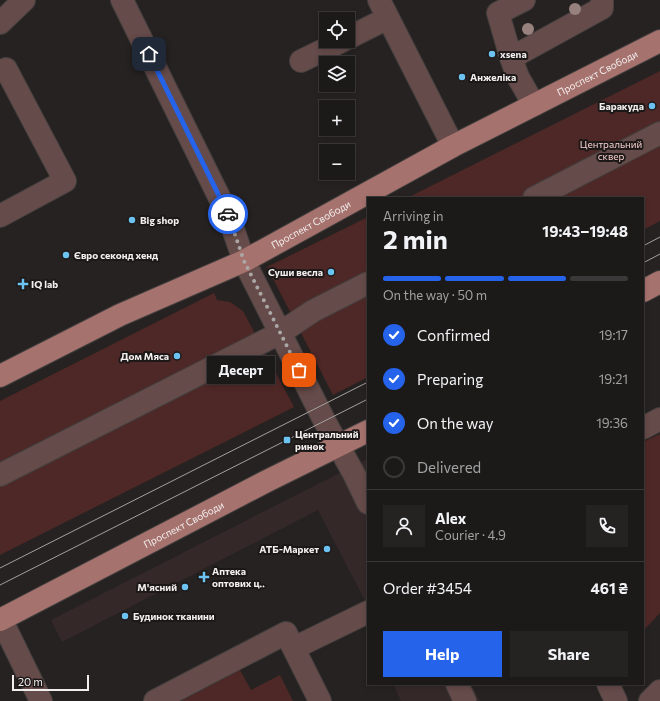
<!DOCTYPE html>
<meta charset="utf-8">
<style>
:root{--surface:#1c1a19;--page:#252322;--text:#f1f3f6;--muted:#a0a1a2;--line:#3a3838;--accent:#2563eb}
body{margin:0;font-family:Commissioner,sans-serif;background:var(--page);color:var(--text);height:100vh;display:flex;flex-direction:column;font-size:15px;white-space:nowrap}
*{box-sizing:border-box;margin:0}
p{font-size:13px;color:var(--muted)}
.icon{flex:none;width:22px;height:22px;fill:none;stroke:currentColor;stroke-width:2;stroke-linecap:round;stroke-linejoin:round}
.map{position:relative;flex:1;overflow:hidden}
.drawer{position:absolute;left:367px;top:197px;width:277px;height:488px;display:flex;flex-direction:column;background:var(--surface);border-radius:0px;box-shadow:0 2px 6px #0003,0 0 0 1px var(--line)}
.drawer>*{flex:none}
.controls{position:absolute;left:319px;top:12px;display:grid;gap:8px}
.controls a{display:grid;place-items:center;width:36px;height:36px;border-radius:0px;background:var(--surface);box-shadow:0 2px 6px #0003,0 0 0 1px var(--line);font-size:20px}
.scale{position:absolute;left:12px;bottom:10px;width:77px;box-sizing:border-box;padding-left:4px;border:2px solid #f1eeed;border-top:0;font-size:11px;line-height:14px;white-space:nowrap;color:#f1eeed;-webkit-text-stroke:3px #1d1818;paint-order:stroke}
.pin{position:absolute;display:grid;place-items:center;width:34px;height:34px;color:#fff;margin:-17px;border-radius:8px;box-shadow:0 2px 6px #0006}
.courier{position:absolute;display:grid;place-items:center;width:40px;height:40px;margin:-20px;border:3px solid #2563eb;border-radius:50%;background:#fff;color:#222;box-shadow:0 1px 5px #0007}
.bubble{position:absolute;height:28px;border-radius:0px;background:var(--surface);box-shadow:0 2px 6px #0003,0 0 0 1px var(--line);font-size:13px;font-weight:700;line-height:28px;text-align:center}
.headline em{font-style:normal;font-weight:700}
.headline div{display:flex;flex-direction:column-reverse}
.headline{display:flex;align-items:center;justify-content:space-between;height:68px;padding:0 16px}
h1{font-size:26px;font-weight:700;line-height:30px}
.bar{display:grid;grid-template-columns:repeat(4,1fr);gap:6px 4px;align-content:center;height:48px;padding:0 16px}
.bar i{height:5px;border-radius:3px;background:var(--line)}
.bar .current{background:var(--accent)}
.bar p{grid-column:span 4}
.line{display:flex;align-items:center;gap:10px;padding:0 16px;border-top:1px solid var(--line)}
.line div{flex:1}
.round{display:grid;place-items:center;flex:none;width:42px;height:42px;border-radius:0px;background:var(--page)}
ol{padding:0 16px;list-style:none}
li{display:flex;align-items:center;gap:12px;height:44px}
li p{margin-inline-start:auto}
li .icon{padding:4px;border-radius:50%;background:var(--accent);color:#fff;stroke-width:4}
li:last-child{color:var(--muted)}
li i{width:22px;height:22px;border:2px solid var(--line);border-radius:50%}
.button{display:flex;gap:8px;margin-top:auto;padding:8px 16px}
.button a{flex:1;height:46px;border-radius:0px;background:var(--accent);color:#fff;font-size:16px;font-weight:700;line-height:46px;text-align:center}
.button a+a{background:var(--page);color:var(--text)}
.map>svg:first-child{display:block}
.built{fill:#342928}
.green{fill:#4e2826}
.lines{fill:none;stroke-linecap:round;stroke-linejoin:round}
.minor-casing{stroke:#423f3e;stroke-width:24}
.major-casing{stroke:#423f3e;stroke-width:24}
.minor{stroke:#654b49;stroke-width:22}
.major{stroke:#a6726e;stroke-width:22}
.tram{stroke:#a3a09f;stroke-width:1}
.tree{fill:#97817e}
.done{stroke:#aaa7a6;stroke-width:4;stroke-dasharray:0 7.2}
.route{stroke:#2563eb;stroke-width:5}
.poi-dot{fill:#6cc3f2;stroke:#1d1818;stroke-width:1.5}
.labels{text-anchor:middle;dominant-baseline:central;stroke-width:4;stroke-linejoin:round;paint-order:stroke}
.poi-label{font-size:10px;font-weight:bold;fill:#f1eeed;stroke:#1d1818;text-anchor:start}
.street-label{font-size:10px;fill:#f1eeed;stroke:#1d1818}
.park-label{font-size:10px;fill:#f4cecb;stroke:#1d1818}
</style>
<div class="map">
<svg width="660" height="701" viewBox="0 0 660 701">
<rect width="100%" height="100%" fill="#262221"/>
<path class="built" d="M367 459 368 461V613L363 597 318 510 62 642 51 620Z
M393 684H471L480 701H401Z"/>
<path class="green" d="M660 71V221L643 230V198H407Z
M368 217V377L333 395 267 267Z
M214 293 217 300 230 302 243 311 294 407 0 555V401Z
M660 434V613L643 631V442Z
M240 670 251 690 280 675 293 701H181Z"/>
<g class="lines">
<defs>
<path id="minor" d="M122 0 229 217 244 261 324 420 354 474 368 503
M379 0 453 146
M524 0 498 13 511 58 518 77 534 105
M0 23 24 0
M348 38 388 18
M511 58 602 8V0
M301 61 342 41
M534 198 660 133
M0 216 65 181 6 69
M643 428 660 419
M0 475 280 333 313 311 368 283
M1 619 41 701
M294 648 368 612
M457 684 465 701
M608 684 616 701
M155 701 286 633 320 701
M650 701 660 691"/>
<g id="major">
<path d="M643 291 660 282"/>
<path id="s1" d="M0 376 120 315 244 261 453 146 660 41"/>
<path id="s2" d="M0 620 265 482 368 431"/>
</g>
</defs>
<use href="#minor" class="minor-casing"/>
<use href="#major" class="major-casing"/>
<use href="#minor" class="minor"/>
<use href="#major" class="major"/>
<path class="tram" d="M643 246 660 237
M643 263 660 254
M0 568 368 382
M0 585 368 399"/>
</g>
<g class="tree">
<circle cx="575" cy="9" r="6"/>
<circle cx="528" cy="29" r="6"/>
</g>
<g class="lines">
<path class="done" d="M228 214 244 261 299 370"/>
<path class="route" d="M149 54 228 214"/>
</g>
<g class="poi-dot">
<circle cx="492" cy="54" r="4"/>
<circle cx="462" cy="77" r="4"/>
<circle cx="652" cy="106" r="4"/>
<circle cx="132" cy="220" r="4"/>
<circle cx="66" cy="255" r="4"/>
<circle cx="331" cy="272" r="4"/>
<path d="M21 278h4v4h4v4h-4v4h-4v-4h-4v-4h4z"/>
<circle cx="177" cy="356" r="4"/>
<rect x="283" y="436" width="8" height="8" rx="2"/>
<circle cx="327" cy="549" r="4"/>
<path d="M202 571h4v4h4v4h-4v4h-4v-4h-4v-4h4z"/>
<circle cx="185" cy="587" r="4"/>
<circle cx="125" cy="616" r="4"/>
</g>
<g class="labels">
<g class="poi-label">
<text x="500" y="54">xsena</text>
<text x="470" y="77">Анжеліка</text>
<text x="644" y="106" text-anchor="end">Баракуда</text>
<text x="140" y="220">Big shop</text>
<text x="74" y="255">Євро секонд хенд</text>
<text x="323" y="272" text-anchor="end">Суши весла</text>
<text x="31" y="284">IQ lab</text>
<text x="169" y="356" text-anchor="end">Дом Мяса</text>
<text x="295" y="434">Центральний<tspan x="295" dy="12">ринок</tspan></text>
<text x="319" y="549" text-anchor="end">АТБ-Маркет</text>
<text x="212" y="571">Аптека<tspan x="212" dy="12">оптових ц‥</tspan></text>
<text x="177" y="587" text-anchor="end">М'ясний</text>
<text x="133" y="616">Будинок тканини</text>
</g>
<g class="street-label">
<text stroke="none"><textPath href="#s1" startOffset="670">Проспект Свободи</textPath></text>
<text stroke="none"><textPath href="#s1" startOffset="346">Проспект Свободи</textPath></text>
<text stroke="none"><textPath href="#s2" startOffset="207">Проспект Свободи</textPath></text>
</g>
<g class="park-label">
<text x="611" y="144">Центральний<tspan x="611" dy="12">сквер</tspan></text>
</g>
</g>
</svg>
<div class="controls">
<a><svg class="icon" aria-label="locate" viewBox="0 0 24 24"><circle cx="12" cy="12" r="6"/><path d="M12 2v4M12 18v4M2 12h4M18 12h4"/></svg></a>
<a><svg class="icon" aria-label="layers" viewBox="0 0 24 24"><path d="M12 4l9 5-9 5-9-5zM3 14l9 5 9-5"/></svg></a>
<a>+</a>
<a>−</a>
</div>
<div class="scale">20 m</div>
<div class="pin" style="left:299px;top:370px;background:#ea580c"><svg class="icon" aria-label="bag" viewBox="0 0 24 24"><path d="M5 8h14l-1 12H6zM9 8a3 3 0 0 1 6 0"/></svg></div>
<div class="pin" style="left:149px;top:54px;background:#1f2937"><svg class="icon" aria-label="home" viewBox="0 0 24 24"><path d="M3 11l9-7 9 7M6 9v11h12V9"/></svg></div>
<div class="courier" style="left:228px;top:214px"><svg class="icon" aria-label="car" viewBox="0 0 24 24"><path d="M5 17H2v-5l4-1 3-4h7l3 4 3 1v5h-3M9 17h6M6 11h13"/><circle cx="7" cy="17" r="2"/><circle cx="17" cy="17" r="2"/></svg></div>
<div class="bubble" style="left:207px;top:356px;width:68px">Десерт</div>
<section class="drawer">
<div class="headline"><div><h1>2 min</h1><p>Arriving in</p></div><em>19:43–19:48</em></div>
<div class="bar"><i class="current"></i><i class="current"></i><i class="current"></i><i></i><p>On the way · 50 m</p></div>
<ol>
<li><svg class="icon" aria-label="check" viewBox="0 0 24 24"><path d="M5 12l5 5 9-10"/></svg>Confirmed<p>19:17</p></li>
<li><svg class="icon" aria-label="check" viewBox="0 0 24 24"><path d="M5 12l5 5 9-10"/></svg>Preparing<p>19:21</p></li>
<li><svg class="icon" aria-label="check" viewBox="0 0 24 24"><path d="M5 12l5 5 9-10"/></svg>On the way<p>19:36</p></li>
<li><i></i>Delivered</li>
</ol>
<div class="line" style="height:72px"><a class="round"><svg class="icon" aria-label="person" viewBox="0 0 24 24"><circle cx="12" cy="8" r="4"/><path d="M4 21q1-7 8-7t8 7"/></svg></a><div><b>Alex</b><p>Courier · 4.9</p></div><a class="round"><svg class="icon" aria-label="phone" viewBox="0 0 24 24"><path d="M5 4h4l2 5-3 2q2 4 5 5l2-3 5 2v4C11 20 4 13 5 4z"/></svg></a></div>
<div class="line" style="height:52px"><div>Order #3454</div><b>461 ₴</b></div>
<div class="button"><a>Help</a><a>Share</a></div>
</section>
</div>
